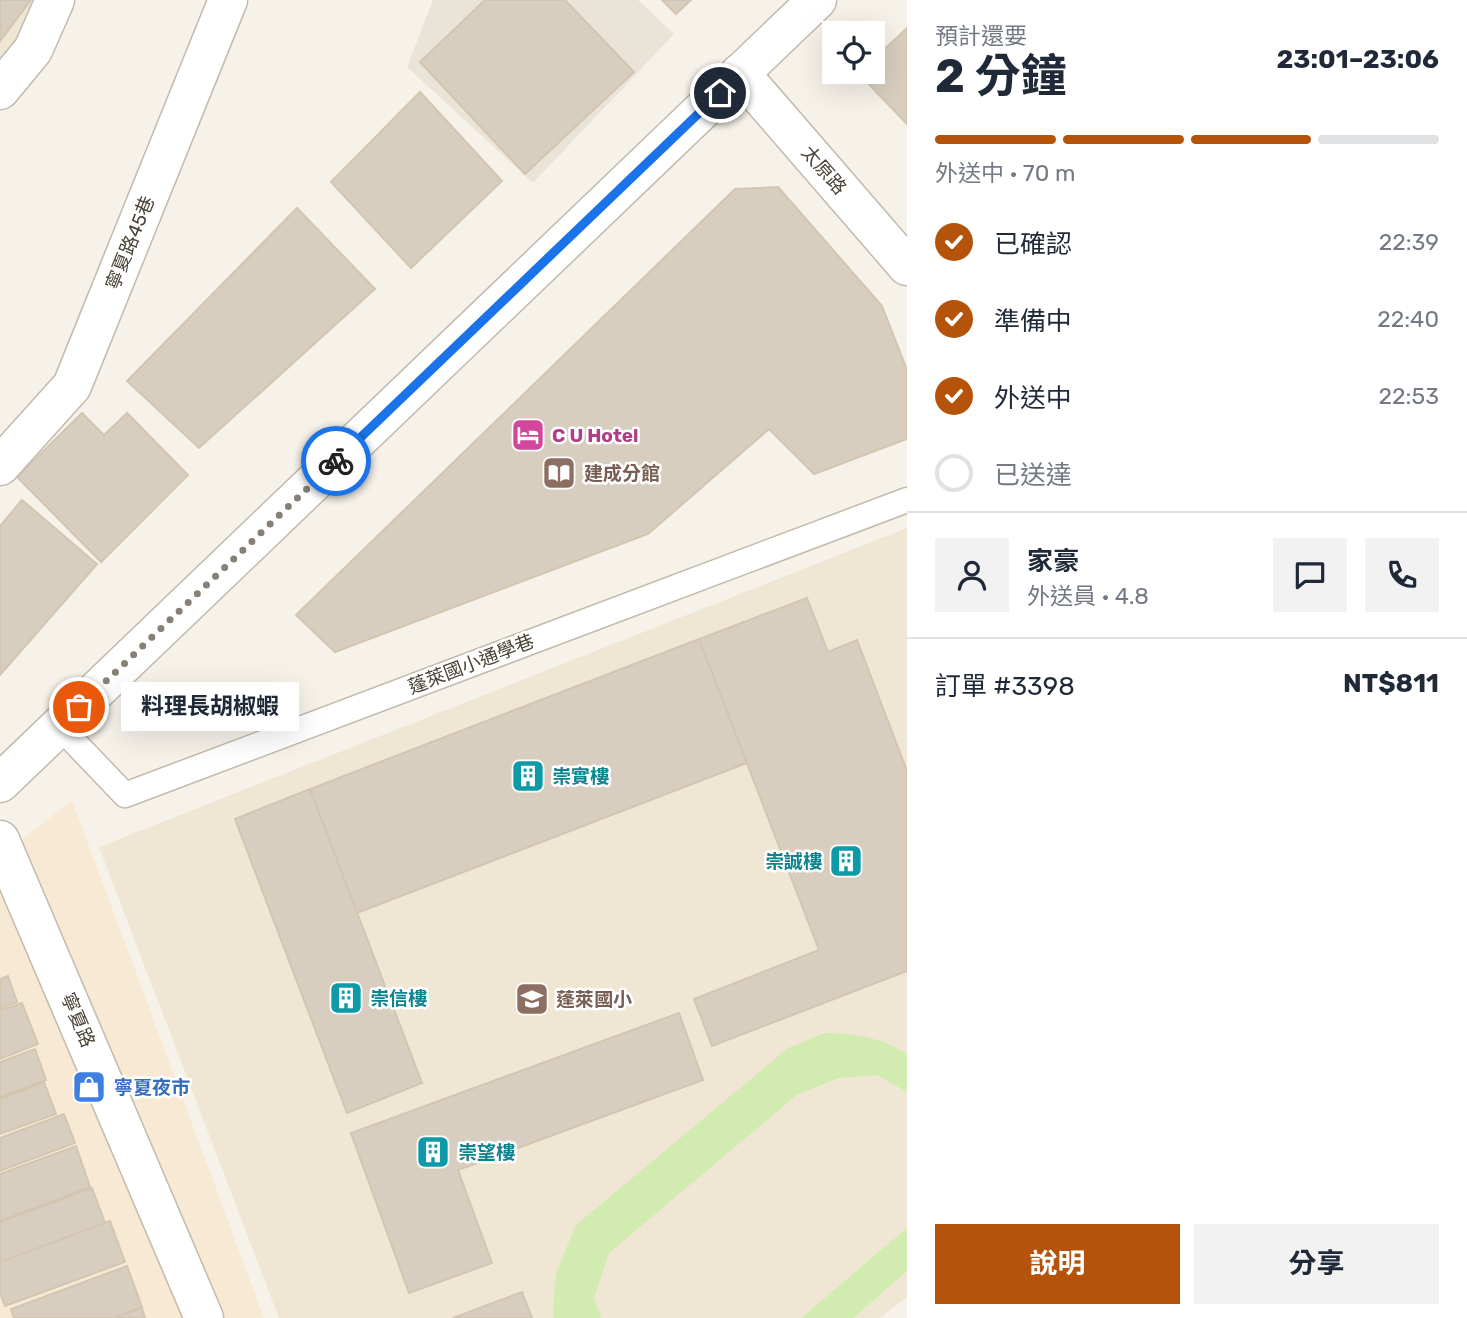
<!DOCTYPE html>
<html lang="zh-TW">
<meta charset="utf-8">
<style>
:root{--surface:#fff;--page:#f2f2f3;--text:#1f2937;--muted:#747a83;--line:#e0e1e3;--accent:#b45309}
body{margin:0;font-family:Rubik,"Noto Sans TC",sans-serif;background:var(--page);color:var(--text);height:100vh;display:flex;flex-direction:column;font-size:26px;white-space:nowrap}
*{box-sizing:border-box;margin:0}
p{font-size:23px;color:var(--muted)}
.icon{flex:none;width:38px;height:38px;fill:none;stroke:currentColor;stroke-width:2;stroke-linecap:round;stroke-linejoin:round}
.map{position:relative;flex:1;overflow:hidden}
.details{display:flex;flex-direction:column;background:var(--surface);width:560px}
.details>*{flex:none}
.buttons{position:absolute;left:822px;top:21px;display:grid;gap:14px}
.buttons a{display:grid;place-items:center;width:63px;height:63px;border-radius:0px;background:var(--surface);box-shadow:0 7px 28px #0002;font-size:35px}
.pin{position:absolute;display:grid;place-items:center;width:60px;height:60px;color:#fff;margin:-30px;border:4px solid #fff;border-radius:50%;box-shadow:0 2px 7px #0007}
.courier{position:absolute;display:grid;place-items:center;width:70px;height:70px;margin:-35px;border:5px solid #1a73e8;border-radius:50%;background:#fff;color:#222;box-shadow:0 2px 9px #0007}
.bubble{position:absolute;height:49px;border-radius:0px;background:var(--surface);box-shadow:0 7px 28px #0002;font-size:23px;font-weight:700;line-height:49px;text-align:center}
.headline em{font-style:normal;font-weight:700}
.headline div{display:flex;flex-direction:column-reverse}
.headline{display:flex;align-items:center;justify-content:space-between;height:119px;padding:0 28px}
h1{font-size:46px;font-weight:700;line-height:52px}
.bar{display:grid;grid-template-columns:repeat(4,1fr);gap:10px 7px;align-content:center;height:84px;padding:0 28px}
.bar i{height:9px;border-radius:5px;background:var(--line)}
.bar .on{background:var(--accent)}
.bar p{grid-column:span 4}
.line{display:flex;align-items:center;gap:18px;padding:0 28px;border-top:2px solid var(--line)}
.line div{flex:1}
.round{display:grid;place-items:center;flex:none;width:74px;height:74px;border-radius:0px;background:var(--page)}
ol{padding:0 28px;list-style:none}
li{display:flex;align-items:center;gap:21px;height:77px}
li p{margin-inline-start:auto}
li .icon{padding:7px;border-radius:50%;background:var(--accent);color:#fff;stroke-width:4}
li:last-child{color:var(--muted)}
li i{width:38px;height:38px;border:4px solid var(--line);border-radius:50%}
.cta{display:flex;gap:14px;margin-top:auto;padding:14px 28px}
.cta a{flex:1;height:80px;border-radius:0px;background:var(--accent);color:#fff;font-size:28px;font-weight:700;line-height:80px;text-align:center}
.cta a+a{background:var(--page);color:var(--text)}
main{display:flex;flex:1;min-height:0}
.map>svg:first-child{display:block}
.residential{fill:#eae4d8}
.commercial{fill:#f8e9d5}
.education{fill:#efe7d3}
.green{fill:#d1ebb1}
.building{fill:#d8cebf;stroke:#d3c6b1;stroke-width:2}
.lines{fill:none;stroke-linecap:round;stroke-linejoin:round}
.service-casing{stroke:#c2baac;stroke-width:27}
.minor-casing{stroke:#c2baac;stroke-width:41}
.tertiary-casing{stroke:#c2baac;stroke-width:41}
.service{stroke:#fff;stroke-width:24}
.minor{stroke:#fff;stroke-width:38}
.tertiary{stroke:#fff;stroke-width:38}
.done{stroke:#868076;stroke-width:7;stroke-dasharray:0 12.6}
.route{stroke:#1a73e8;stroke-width:9}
.labels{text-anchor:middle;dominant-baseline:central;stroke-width:5;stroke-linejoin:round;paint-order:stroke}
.street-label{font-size:19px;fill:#4a4337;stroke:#fff}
.hotel-label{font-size:19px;font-weight:bold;fill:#b23c85;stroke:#fff;text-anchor:start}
.education-label{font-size:19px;font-weight:bold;fill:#785e54;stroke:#fff;text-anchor:start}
.culture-label{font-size:19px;font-weight:bold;fill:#0d838f;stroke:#fff;text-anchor:start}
.shop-label{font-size:19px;font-weight:bold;fill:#366cbe;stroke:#fff;text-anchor:start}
</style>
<main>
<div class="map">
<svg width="907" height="1318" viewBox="0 0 907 1318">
<rect width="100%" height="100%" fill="#f6f2ea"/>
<path class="residential" d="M433 0H638L674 34 533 183 407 67Z"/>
<path class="commercial" d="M72 800 264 1318H0V857Z"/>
<path class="education" d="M0 0H47L0 80Z
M907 528V1297L880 1318H279L99 847Z"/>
<path class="green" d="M825 1033C855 1034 881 1037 907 1054V1092L877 1075 839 1078 798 1094 609 1253 594 1298 601 1318H554L553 1310 556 1273 576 1225 788 1048Z
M907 1228V1271L853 1318H801Z"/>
<path class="building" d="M0 0H31L0 41Z
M485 0H565L634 72 525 174 420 62Z
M662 0H691L676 14Z
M907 28V124L859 74 873 72V60Z
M420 92 502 181 411 268 331 182Z
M778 187 882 306 907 370V439L814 474 769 429 648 534 335 652 296 615 735 189Z
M297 208 375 289 199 448 127 381Z
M82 413 104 435 127 413 188 475 101 562 17 477Z
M22 500 97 564 0 675V526Z
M807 598 828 652 857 640 907 771V971L712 1046 694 999 819 950 699 639Z
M699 639 747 763 357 913 310 789Z
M310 789 422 1083 347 1113 235 819Z
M8 976 17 1002 0 1009V979Z
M22 1003 38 1044 0 1059V1011Z
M679 1013 703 1080 458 1170 492 1263 409 1293 351 1133Z
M35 1049 46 1080 0 1097V1062Z
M44 1082 56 1114 0 1134V1099Z
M64 1114 75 1143 0 1171V1138Z
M76 1146 90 1187 0 1221V1174Z
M92 1188 105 1223 0 1262V1222Z
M110 1221 125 1262 5 1306 0 1293V1262Z
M127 1266 142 1307 112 1318H14L11 1309Z
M522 1292 532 1318H453Z
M142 1308 145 1318H115Z"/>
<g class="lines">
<defs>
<path id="service" d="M59 726 125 795 907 500"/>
<path id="minor" d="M740 73 907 266
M0 90 33 50 55 0
M0 466 72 386 228 0
M0 840 204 1318"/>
<path id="tertiary" d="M0 783 817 0"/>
</defs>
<use href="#service" class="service-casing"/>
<use href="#minor" class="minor-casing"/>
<use href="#tertiary" class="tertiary-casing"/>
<use href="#service" class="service"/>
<use href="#minor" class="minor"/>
<use href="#tertiary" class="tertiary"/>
</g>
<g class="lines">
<path class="done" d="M79 707 336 461"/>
<path class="route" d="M336 461 720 93"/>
</g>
<defs>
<symbol id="hotel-square" viewBox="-11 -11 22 22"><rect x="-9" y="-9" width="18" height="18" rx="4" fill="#d1479c" stroke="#fff"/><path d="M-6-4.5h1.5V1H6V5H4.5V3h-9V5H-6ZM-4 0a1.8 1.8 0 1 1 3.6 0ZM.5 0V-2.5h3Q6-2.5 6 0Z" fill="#fff"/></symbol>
<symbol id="library-square" viewBox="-11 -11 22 22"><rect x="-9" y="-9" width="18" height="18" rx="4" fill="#8d6e63" stroke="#fff"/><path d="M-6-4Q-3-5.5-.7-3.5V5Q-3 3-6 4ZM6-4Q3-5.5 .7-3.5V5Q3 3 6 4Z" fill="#fff"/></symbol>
<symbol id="building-square" viewBox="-11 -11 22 22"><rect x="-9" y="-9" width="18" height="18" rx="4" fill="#0f9aa8" stroke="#fff"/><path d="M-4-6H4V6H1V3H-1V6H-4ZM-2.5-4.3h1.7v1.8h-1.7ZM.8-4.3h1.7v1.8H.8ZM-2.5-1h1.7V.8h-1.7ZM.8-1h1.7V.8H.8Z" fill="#fff"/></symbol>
<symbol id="school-square" viewBox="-11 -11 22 22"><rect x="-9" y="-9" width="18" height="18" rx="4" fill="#8d6e63" stroke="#fff"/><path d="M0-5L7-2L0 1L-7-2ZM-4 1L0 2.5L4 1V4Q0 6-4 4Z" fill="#fff"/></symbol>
<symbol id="shop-square" viewBox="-11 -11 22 22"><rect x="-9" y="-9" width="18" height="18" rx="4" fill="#3f7fe0" stroke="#fff"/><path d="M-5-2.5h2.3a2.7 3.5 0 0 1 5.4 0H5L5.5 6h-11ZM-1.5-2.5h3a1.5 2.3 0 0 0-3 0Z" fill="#fff"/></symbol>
</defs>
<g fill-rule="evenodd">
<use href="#hotel-square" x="509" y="416" width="38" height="38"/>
<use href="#library-square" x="540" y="454" width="38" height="38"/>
<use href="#building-square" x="509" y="757" width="38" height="38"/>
<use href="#building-square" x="827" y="842" width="38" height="38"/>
<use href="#building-square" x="327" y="979" width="38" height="38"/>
<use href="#school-square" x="513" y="980" width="38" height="38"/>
<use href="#shop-square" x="70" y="1068" width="38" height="38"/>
<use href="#building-square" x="414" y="1133" width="38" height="38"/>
</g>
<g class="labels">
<g class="street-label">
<text transform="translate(824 170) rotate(49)">太原路</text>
<text transform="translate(130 243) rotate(-68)">寧夏路45巷</text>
<text transform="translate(471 664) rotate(-21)">蓬萊國小通學巷</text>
<text transform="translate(78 1020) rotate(67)">寧夏路</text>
</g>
<g class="hotel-label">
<text x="552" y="435">C U Hotel</text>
</g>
<g class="education-label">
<text x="584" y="473">建成分館</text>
<text x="556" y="999">蓬萊國小</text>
</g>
<g class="culture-label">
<text x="552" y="776">崇實樓</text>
<text x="822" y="861" text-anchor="end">崇誠樓</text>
<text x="370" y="998">崇信樓</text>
<text x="458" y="1152">崇望樓</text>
</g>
<g class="shop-label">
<text x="114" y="1087">寧夏夜市</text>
</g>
</g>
</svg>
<div class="buttons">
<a><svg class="icon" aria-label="locate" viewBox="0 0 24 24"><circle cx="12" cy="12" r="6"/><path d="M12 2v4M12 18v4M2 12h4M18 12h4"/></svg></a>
</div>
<div class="pin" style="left:79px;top:707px;background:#ea580c"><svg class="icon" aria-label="bag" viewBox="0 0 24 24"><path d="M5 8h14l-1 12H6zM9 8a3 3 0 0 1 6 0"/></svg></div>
<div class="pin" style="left:720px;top:93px;background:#1f2937"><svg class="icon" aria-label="home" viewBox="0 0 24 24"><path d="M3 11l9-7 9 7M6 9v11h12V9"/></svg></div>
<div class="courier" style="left:336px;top:461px"><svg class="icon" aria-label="bike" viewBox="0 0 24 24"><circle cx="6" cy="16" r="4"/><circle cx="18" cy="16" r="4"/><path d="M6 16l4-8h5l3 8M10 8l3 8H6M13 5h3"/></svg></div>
<div class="bubble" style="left:121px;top:682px;width:178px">料理長胡椒蝦</div>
</div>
<section class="details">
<div class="headline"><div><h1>2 分鐘</h1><p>預計還要</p></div><em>23:01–23:06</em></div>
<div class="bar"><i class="on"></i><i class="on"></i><i class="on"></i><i></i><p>外送中 · 70 m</p></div>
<ol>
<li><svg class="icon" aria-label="check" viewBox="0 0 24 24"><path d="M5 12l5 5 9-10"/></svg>已確認<p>22:39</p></li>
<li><svg class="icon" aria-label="check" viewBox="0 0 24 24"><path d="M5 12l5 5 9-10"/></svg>準備中<p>22:40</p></li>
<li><svg class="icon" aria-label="check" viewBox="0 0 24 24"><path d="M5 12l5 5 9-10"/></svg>外送中<p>22:53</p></li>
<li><i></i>已送達</li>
</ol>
<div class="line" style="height:126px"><a class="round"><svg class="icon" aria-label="person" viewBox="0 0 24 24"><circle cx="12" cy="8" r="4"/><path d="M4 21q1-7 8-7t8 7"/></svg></a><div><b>家豪</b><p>外送員 · 4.8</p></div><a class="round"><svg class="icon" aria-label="chat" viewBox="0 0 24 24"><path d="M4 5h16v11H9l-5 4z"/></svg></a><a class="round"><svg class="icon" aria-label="phone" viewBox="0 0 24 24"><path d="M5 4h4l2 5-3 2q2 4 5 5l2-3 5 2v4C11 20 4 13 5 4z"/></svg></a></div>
<div class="line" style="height:91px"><div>訂單 #3398</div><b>NT$811</b></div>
<div class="cta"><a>說明</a><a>分享</a></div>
</section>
</main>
